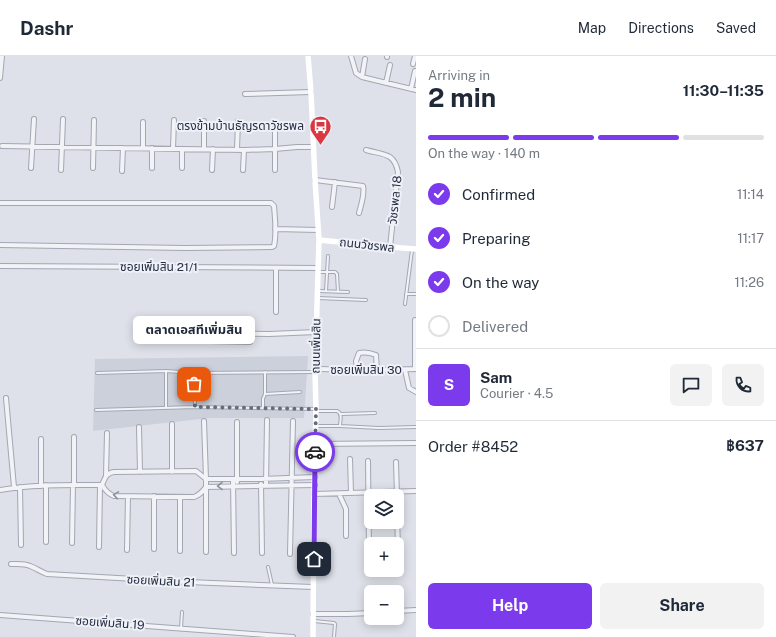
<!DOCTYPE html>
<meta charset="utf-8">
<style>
:root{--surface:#fff;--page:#f2f2f3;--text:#1f2937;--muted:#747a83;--line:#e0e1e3;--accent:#7c3aed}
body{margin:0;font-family:"Public Sans","Noto Sans Thai",sans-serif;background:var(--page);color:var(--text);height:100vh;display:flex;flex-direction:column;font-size:15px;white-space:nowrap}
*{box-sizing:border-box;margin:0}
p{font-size:13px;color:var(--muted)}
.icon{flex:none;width:22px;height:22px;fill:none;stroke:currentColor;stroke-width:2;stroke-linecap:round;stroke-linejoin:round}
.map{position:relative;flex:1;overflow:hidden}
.side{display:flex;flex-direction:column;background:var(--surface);width:360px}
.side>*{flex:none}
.buttons{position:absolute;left:364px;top:433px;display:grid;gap:8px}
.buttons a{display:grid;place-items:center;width:40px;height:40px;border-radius:6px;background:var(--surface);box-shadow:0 2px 10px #0003;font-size:20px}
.pin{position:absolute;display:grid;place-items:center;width:34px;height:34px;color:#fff;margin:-17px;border-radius:8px;box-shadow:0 2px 6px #0006}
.courier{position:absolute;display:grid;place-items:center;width:40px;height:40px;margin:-20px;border:3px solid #7c3aed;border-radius:50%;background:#fff;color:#222;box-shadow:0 1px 5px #0007}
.bubble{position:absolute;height:28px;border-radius:6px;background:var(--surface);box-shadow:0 2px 10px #0003;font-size:13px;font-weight:700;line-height:28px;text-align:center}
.summary em{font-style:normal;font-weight:700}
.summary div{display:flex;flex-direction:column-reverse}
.summary{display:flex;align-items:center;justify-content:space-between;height:68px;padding:0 12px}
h1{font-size:26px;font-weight:700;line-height:30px}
.bar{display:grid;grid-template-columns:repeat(4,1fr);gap:6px 4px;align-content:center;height:48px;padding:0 12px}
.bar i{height:5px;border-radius:3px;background:var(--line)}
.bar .selected{background:var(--accent)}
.bar p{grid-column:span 4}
.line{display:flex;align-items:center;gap:10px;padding:0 12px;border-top:1px solid var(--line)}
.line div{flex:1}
.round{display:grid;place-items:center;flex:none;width:42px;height:42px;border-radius:6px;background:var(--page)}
ol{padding:0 12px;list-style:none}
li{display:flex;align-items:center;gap:12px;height:44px}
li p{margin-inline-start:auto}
li .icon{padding:4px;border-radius:50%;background:var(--accent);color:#fff;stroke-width:4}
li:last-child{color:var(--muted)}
li i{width:22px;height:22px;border:2px solid var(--line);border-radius:50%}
.primary-button{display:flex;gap:8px;margin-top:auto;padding:8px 12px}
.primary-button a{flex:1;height:46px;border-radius:6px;background:var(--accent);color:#fff;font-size:16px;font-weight:700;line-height:46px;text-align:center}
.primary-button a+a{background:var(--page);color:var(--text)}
header{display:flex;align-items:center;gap:24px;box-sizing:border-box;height:56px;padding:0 20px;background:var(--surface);border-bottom:1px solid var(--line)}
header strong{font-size:19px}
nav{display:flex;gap:22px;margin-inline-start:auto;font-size:14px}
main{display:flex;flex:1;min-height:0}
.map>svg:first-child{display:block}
.built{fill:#ccd0db}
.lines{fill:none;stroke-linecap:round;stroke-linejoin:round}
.lane-casing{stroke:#a3a7b4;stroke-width:4}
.street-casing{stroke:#a3a7b4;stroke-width:6}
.lane{stroke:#f1f3f7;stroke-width:2}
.street{stroke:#f1f3f7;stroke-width:4}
.secondary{stroke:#fff;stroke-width:5.5}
.oneway{stroke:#8c909c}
.done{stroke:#666c7c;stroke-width:4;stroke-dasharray:0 7.2}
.route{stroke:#7c3aed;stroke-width:5}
.labels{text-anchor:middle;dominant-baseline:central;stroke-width:4;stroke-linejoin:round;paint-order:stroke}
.poi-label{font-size:12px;fill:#262d42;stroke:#eef1f7;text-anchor:end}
.street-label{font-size:12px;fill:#262d42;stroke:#eef1f7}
</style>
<header>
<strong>Dashr</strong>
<nav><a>Map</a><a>Directions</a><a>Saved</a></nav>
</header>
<main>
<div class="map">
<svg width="416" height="581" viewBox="0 0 416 581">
<rect width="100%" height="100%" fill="#dee1e9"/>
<path class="built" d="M308 300 304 362H209L93 375 95 303Z"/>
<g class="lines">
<defs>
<path id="lane" d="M319 216H335L337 218 338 236
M318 235 348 236
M326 235 328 200
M406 238H416
M318 242 366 244
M405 248 412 194
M97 317 166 315 194 317 314 316
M194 317 195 351
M265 338 300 336
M166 352V315
M263 352V343L265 338V316
M96 354 195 351 315 353
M317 355H337C343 357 340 365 340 370L379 372 416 371
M341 358 375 357
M317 370H340
M268 511 272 529
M314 565 334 567 335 568 334 581
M181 572 182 556"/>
<path id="street" d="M351 0 356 17 362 21 416 34
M387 1V0
M413 8 415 0
M362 21 365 3
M0 22 2 0
M386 27 390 9
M411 33 415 15
M245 38 311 36
M275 66V114
M2 90 244 94 275 93 297 91H313
M143 92V66
M173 93 174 64
M204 93V65
M237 93 238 65
M366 94C383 99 394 96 398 116L390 191
M31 112 34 63
M93 112 94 64
M152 112V92
M182 112V93
M61 114 63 63
M212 114 213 93
M243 114 244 94
M122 115 123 92
M315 124 363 130C365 138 361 149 359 157
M0 147H271L274 150C275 163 277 177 274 190L272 191 185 192 0 189
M332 151 335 126
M275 173 318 174
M0 210 317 212
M276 212V256
M250 286 210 285 208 284V278L210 277 269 278 316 276
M316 313 377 314 416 313
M415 313V264
M357 314 356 305 359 297C364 296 371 297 376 299L377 314
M405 314 409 332 416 336
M6 342 14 431
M204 365 206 423V496
M139 371 140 416
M74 381V429
M41 383V430
M315 388 416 387
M350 403 351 437
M368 405 369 493
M396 406 397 440
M172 416V368
M106 420 107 377
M233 423 234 497
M237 426V366
M261 428 262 497
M46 429V486
M266 430 267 364
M20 431 21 489
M206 431C202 436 200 439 194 441L114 440C108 438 105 434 102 429 105 422 106 417 114 416L196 415 206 423H261L315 421
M206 431 315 429
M0 434C33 428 68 429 102 429
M314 438 416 435
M339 438 346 453V480
M397 458 398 493
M72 487 73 429
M99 491 100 429
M154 493V440
M127 494 128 440
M180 495V441
M290 498 293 365
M11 508C17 508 24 507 30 510 36 512 41 516 47 518L188 526 313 531
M397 555 416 554
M313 558H348L371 557
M0 559 293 581"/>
</defs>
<use href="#lane" class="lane-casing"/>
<use href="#street" class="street-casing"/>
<use href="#lane" class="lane"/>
<use href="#street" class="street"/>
<path class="secondary" d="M308 0 311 36 315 124 319 184 315 316 316 353 314 438 313 581
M319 184 390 191 416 193"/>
</g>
<defs><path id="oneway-chevron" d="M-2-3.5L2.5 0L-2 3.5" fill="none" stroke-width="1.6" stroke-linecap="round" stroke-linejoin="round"/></defs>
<g class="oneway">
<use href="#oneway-chevron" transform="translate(220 430) rotate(179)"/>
<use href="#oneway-chevron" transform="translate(116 439) rotate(-171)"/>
</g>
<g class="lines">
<path class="done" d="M194 328 195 351 316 353 315 396"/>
<path class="route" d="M314 503 315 396"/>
</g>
<defs>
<symbol id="bus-pin" viewBox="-11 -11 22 30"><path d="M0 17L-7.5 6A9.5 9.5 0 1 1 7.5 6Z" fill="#db3740" stroke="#eef1f7"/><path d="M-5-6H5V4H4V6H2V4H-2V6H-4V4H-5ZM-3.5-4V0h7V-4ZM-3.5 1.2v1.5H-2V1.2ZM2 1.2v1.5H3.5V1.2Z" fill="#fff"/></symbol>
</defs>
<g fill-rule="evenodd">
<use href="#bus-pin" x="308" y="58" width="25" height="34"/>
</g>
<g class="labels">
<g class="poi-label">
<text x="304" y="70">ตรงข้ามบ้านธัญรดาวัชรพล</text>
</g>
<g class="street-label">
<text transform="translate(395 144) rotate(-84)">วัชรพล 18</text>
<text transform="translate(367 189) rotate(6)">ถนนวัชรพล</text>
<text x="159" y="211">ซอยเพิ่มสิน 21/1</text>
<text transform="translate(316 290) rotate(-89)">ถนนเพิ่มสิน</text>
<text x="366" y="314">ซอยเพิ่มสิน 30</text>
<text transform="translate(161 525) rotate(3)">ซอยเพิ่มสิน 21</text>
<text transform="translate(110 567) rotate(4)">ซอยเพิ่มสิน 19</text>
</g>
</g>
</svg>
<div class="buttons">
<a><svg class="icon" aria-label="layers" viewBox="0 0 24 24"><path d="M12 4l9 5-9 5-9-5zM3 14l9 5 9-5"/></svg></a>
<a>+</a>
<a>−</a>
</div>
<div class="pin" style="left:194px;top:328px;background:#ea580c"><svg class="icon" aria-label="bag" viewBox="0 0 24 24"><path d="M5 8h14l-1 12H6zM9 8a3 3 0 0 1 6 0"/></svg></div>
<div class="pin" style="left:314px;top:503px;background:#1f2937"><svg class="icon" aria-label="home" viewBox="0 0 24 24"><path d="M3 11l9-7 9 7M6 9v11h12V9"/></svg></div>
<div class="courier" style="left:315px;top:396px"><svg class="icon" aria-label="car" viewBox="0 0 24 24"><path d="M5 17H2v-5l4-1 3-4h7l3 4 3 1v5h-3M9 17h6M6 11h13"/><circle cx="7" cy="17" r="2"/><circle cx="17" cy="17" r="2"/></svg></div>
<div class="bubble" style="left:133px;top:260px;width:122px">ตลาดเอสทีเพิ่มสิน</div>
</div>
<section class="side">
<div class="summary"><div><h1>2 min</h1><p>Arriving in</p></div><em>11:30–11:35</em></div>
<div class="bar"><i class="selected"></i><i class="selected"></i><i class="selected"></i><i></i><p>On the way · 140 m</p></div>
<ol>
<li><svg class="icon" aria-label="check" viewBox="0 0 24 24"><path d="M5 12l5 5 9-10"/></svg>Confirmed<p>11:14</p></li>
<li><svg class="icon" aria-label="check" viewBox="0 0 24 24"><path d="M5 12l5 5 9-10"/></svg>Preparing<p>11:17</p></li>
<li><svg class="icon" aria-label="check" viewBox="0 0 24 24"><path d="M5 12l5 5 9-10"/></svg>On the way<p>11:26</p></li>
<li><i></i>Delivered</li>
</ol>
<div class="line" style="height:72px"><b class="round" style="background:var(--accent);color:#fff">S</b><div><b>Sam</b><p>Courier · 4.5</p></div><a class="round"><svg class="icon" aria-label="chat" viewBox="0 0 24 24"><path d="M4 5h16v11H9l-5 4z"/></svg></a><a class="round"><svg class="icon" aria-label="phone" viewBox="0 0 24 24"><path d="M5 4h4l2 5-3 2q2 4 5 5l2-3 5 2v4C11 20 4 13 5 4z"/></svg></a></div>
<div class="line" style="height:52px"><div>Order #8452</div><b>฿637</b></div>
<div class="primary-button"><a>Help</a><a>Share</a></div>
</section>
</main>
